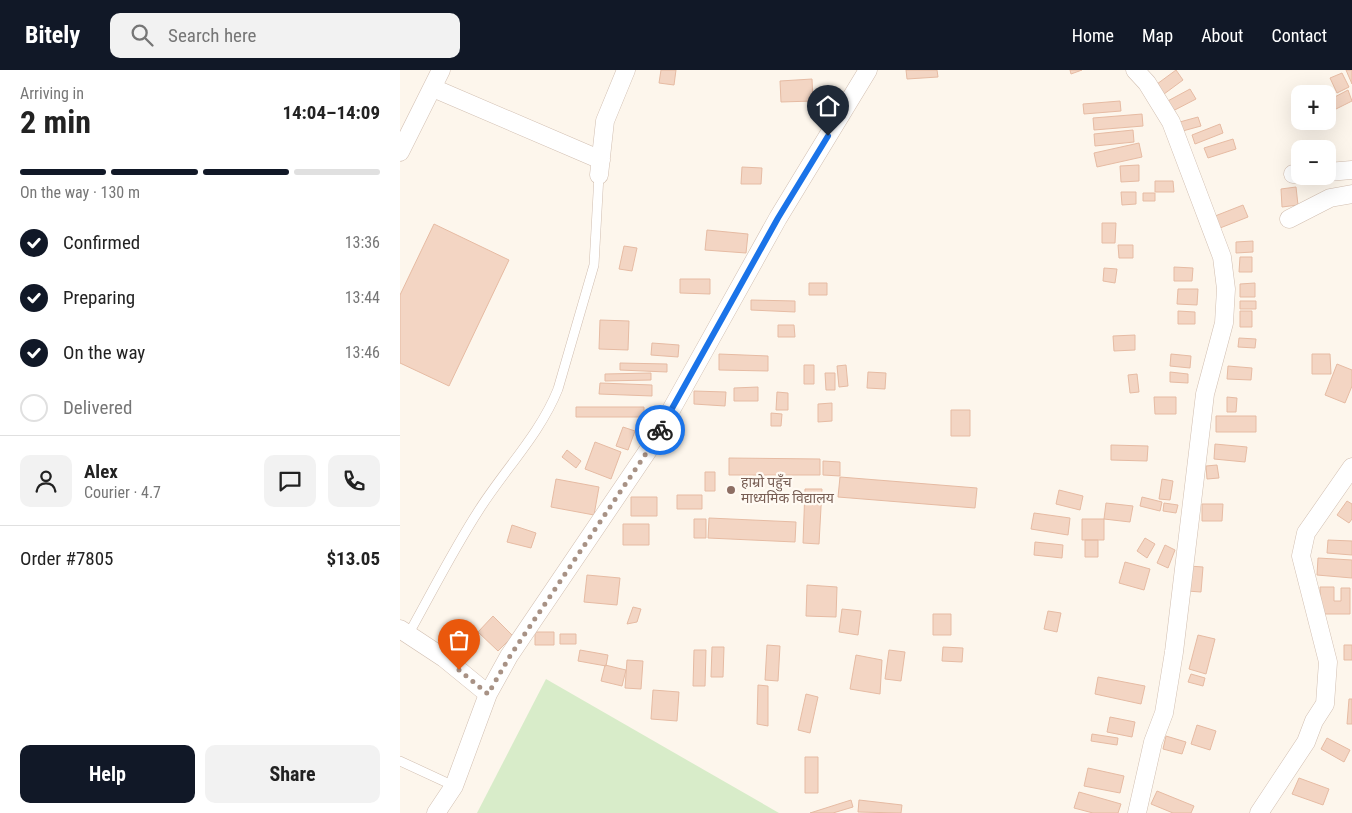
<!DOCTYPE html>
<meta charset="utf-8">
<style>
:root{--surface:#fff;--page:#f2f2f2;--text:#222;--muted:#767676;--line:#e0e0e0;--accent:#111827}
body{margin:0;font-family:"Roboto Condensed","Noto Sans Devanagari",sans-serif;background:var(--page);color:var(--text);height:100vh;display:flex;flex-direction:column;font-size:19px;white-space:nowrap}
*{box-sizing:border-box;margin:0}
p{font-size:16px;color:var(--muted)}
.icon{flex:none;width:28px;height:28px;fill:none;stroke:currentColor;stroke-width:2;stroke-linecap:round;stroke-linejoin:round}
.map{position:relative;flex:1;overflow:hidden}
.details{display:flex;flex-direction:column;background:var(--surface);width:400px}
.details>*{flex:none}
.tools{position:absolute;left:891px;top:15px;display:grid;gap:10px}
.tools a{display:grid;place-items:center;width:45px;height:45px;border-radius:10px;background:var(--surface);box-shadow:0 5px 20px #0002;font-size:25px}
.pin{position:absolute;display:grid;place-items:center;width:42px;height:42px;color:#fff;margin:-51px -21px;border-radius:50% 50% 50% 0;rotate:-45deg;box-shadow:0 0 5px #0007}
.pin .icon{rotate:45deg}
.courier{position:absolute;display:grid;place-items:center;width:50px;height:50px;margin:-25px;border:4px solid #1a73e8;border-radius:50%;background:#fff;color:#222;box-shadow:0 1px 6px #0007}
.summary em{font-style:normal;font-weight:700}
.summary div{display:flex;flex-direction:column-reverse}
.summary{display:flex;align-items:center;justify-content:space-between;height:85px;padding:0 20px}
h1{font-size:32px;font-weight:700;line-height:38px}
.bar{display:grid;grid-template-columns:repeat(4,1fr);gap:8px 5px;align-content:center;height:60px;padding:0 20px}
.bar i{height:6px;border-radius:4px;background:var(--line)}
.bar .current{background:var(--accent)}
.bar p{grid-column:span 4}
.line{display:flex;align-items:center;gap:12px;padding:0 20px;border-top:1px solid var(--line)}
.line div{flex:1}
.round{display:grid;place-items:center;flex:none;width:52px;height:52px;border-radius:10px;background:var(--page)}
ol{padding:0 20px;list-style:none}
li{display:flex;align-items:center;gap:15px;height:55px}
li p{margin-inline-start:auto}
li .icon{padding:5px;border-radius:50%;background:var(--accent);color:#fff;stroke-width:4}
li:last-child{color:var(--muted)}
li i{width:28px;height:28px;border:2px solid var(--line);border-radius:50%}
.action{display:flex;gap:10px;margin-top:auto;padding:10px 20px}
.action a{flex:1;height:58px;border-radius:10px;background:var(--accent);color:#fff;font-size:20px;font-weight:700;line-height:58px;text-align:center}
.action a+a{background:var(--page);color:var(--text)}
header{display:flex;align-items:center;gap:30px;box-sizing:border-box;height:70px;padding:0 25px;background:var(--accent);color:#fff}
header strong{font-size:24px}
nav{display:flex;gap:28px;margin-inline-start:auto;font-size:18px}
.search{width:350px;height:45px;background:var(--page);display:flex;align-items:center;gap:12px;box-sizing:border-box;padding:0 18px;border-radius:10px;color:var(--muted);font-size:19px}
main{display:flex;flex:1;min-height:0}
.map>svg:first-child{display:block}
.green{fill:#d8ecc9}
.building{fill:#f3d5c3;stroke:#e6bba3}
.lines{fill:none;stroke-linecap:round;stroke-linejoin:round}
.lane-casing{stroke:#d1beb0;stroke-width:10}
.street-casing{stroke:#d1beb0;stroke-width:19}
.lane{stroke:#fff;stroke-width:9}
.street{stroke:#fff;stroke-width:18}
.done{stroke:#a89285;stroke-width:5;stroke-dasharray:0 9}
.route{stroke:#1a73e8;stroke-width:6}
.education-dot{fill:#8d6e63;stroke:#fffaf3;stroke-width:2}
.labels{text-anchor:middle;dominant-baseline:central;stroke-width:4.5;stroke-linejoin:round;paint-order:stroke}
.education-label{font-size:14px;fill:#785e54;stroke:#fffaf3;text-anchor:start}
</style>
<header>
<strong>Bitely</strong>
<div class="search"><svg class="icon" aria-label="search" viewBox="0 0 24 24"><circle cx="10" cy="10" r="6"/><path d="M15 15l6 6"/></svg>Search here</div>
<nav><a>Home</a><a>Map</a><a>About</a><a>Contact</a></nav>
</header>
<main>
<section class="details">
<div class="summary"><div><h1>2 min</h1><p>Arriving in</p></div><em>14:04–14:09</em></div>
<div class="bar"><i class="current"></i><i class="current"></i><i class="current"></i><i></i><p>On the way · 130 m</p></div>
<ol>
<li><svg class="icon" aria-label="check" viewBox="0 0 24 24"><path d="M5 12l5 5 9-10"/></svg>Confirmed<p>13:36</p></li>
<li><svg class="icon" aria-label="check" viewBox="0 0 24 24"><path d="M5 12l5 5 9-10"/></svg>Preparing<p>13:44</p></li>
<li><svg class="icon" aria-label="check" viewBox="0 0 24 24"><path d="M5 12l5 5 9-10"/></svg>On the way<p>13:46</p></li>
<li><i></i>Delivered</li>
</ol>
<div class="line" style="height:90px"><a class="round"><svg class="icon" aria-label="person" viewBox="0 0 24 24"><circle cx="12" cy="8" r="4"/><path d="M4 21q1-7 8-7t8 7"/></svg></a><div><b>Alex</b><p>Courier · 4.7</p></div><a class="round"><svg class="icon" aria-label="chat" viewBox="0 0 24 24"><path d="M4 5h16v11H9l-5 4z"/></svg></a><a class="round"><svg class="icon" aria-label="phone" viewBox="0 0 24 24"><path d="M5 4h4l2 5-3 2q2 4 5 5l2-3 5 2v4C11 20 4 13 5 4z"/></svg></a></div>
<div class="line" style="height:65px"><div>Order #7805</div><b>$13.05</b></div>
<div class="action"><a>Help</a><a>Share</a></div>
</section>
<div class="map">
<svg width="952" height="743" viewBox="0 0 952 743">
<rect width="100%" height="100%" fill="#fdf6ec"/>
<path class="green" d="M146 609 379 743H77Z"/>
<path class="building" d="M261 0H276L274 15 259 13Z
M506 0H537L538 7 507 9Z
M670 0H682L671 4Z
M776 0 783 10 760 27 753 17Z
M946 0H952V14Z
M942 3 949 17 937 23 930 8Z
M412 9 413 31 381 32 380 11Z
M790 19 796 29 769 43 764 33Z
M948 20 952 31 934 40 929 30Z
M720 31 721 41 684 44 683 34Z
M742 44 743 56 694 60 693 48Z
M798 47 801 56 779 62 776 53Z
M820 54 823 63 795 74 792 65Z
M733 60 734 72 695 76 694 64Z
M833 69 836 79 808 88 804 78Z
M739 73 742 87 697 97 694 83Z
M739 95V111L721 112 720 96Z
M342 97 362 98 361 114H341Z
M755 111H773L774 122H755Z
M896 117 898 135 882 137 881 119Z
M721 122H736V134L722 135Z
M743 123H755V131H743Z
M843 135 848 147 815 160 810 148Z
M702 153H716L715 173H702Z
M34 154 109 190 49 316 0 293V225Z
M307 160 348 164 346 183 305 180Z
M853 171V182L836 183V172Z
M718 175H733V188H719Z
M224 176 237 178 232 201 219 199Z
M840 187H852V202H839Z
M774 197 793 198 792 211H774Z
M704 198 717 199 715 213 703 211Z
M280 209H310V224L280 223Z
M409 213H427V225H409Z
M855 213V227H840V214Z
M778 219H798L797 235 777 234Z
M351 230 395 231V242L351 240Z
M840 231H856V239H840Z
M778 241 795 242V254H778Z
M840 241H852V257H840Z
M200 250 229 251 228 280 199 279Z
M378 255H394L395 267H378Z
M735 265V280L714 281 713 266Z
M839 268 856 269 855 278 838 277Z
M252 273 279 275 278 287 251 285Z
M319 284 368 286V301L319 300Z
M771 284 791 286 790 298 770 296Z
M912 284H930L931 304H912Z
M220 293 267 294V302L220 300Z
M937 294 952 300V316L945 333 925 325Z
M404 295H414V314H404Z
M446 295 448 316 439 317 437 296Z
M828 296 852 298 851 310 827 309Z
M468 302 486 303 485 319 467 318Z
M770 302 788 304V313L770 312Z
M251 303V310L205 311V304Z
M425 303H435V320H426Z
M737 304 739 322 730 323 728 305Z
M200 313 252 315V326L199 324Z
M358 317V331H334V318Z
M294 321 326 322 325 336 294 334Z
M377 322 388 323V340H376Z
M754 327H776V344H755Z
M827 327 837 328 836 342H827Z
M432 333V351L418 352V334Z
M176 337H244V347H176Z
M551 340H570V366H551Z
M371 343 382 344 381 356H371Z
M816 346H856V362H816Z
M223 357 235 361 228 380 216 376Z
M195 372 221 382 211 409 185 399Z
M815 374 847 377 845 392 814 389Z
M711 375 748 376 747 391 711 390Z
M167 380 181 391 176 398 162 387Z
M329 388 420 389V405H329Z
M423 391 440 392V406L423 405Z
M817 395 819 408 807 409 806 396Z
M305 402H315V421H305Z
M440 407 577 418 575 438 438 427Z
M156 409 199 417 194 445 151 437Z
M762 409 773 411 770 430 759 429Z
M405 419H422L419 474 403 473Z
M659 420 683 426 680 440 656 434Z
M277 425H302V439H277Z
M231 427H257V446H231Z
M742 427 762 432 760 441 740 436Z
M947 431 952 434V449L949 453 937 445Z
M706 433 733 436 730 452 704 449Z
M764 433 778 435 776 443 763 441Z
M802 434H823L822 451H802Z
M634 443 670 448 668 465 631 459Z
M309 448 396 452 395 472 308 468Z
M294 449H306V468H294Z
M682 449H704V470H682Z
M223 454H249V475H223Z
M112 455 136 463 131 478 107 472Z
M745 468 755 474 747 488 737 481Z
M685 470H698V487H685Z
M928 470 952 471V485L927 483Z
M635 472 663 475 662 488 634 485Z
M765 475 775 480 768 498 757 493Z
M918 488 952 490V508L917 505Z
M725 492 750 499 744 520 719 513Z
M789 496 803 497 801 522 787 521Z
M187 505 220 508 217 535 184 532Z
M407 515 437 517 436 547 406 546Z
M920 517H934V531H941V518H950V544H921Z
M233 537 241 539 237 552 227 554Z
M442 539 461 541 458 565 439 562Z
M648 541 661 543 657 562 644 559Z
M533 544H551V565H533Z
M93 546 113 566 98 581 78 562Z
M135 562H154V575H135Z
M160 564H176V574H160Z
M798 565 815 569 806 604 789 599Z
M367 575 380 576 378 611 365 610Z
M944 575H952V590H944Z
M312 577H324L323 607H311Z
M543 577 563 578 562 592 542 591Z
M180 580 208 585 206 596 178 591Z
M294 580H306L305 616H293Z
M489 580 505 582 501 611 485 609Z
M456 585 482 590 480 624 450 619Z
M227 590 243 591 241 619 225 618Z
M205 595 226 600 222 616 201 611Z
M791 604 805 608 803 616 788 612Z
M698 607 745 616 741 634 695 624Z
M358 615 368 616V656L357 654Z
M253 620 279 622 277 651 251 649Z
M406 624 418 627 410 663 398 660Z
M949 629H952V654H947Z
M710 647 735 652 732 667 707 662Z
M797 655 816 661 810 680 791 674Z
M692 664 718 668 717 675 691 671Z
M766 666 786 672 782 684 763 679Z
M927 668 950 680 944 692 921 679Z
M405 687H418V723H405Z
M688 698 724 706 720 723 684 716Z
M899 708 929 719 923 735 892 724Z
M757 721 794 736 791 743H773L751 734Z
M679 722 721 734 718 743H693L674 738Z
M451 730 453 737 433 743H410Z
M459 730 502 735 501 743 458 742Z"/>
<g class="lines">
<defs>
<path id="lane" d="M8 565C31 524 53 480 79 440 105 399 140 364 158 319L194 195 199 105
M0 691 54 716"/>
<path id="street" d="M735 0 747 13 771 52 822 187 826 219 824 253 805 324 774 582 764 643 753 672 737 743
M33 18 201 90
M0 82 41 0
M928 102 952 100
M893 104 900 103
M199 105 205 51 226 0
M889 149 930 128 952 124
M0 559 44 588 88 624
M36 743 54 716 88 624 109 586 251 376 378 148 468 0
M859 743 906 672 914 651 925 634 928 592 901 486 906 463 952 397"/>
</defs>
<use href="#lane" class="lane-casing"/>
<use href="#street" class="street-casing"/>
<use href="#lane" class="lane"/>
<use href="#street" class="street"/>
</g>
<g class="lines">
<path class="done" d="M59 600 88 624 110 586 251 376 260 360"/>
<path class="route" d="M260 360 378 148 428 66"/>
</g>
<circle class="education-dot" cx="331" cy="420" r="5"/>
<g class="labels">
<g class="education-label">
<text x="341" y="412">हाम्रो पहुँच<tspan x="341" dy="16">माध्यमिक विद्यालय</tspan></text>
</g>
</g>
</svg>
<div class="tools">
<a>+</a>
<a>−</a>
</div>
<div class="pin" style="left:59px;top:600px;background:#ea580c"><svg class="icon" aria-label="bag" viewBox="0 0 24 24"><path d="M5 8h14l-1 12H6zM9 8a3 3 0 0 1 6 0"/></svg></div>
<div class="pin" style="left:428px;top:66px;background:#1f2937"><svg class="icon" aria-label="home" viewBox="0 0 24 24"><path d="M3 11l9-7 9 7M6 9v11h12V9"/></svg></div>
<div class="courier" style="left:260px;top:360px"><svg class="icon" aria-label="bike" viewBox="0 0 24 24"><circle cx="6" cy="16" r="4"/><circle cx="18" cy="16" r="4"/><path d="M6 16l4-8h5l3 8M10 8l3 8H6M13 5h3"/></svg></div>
</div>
</main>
